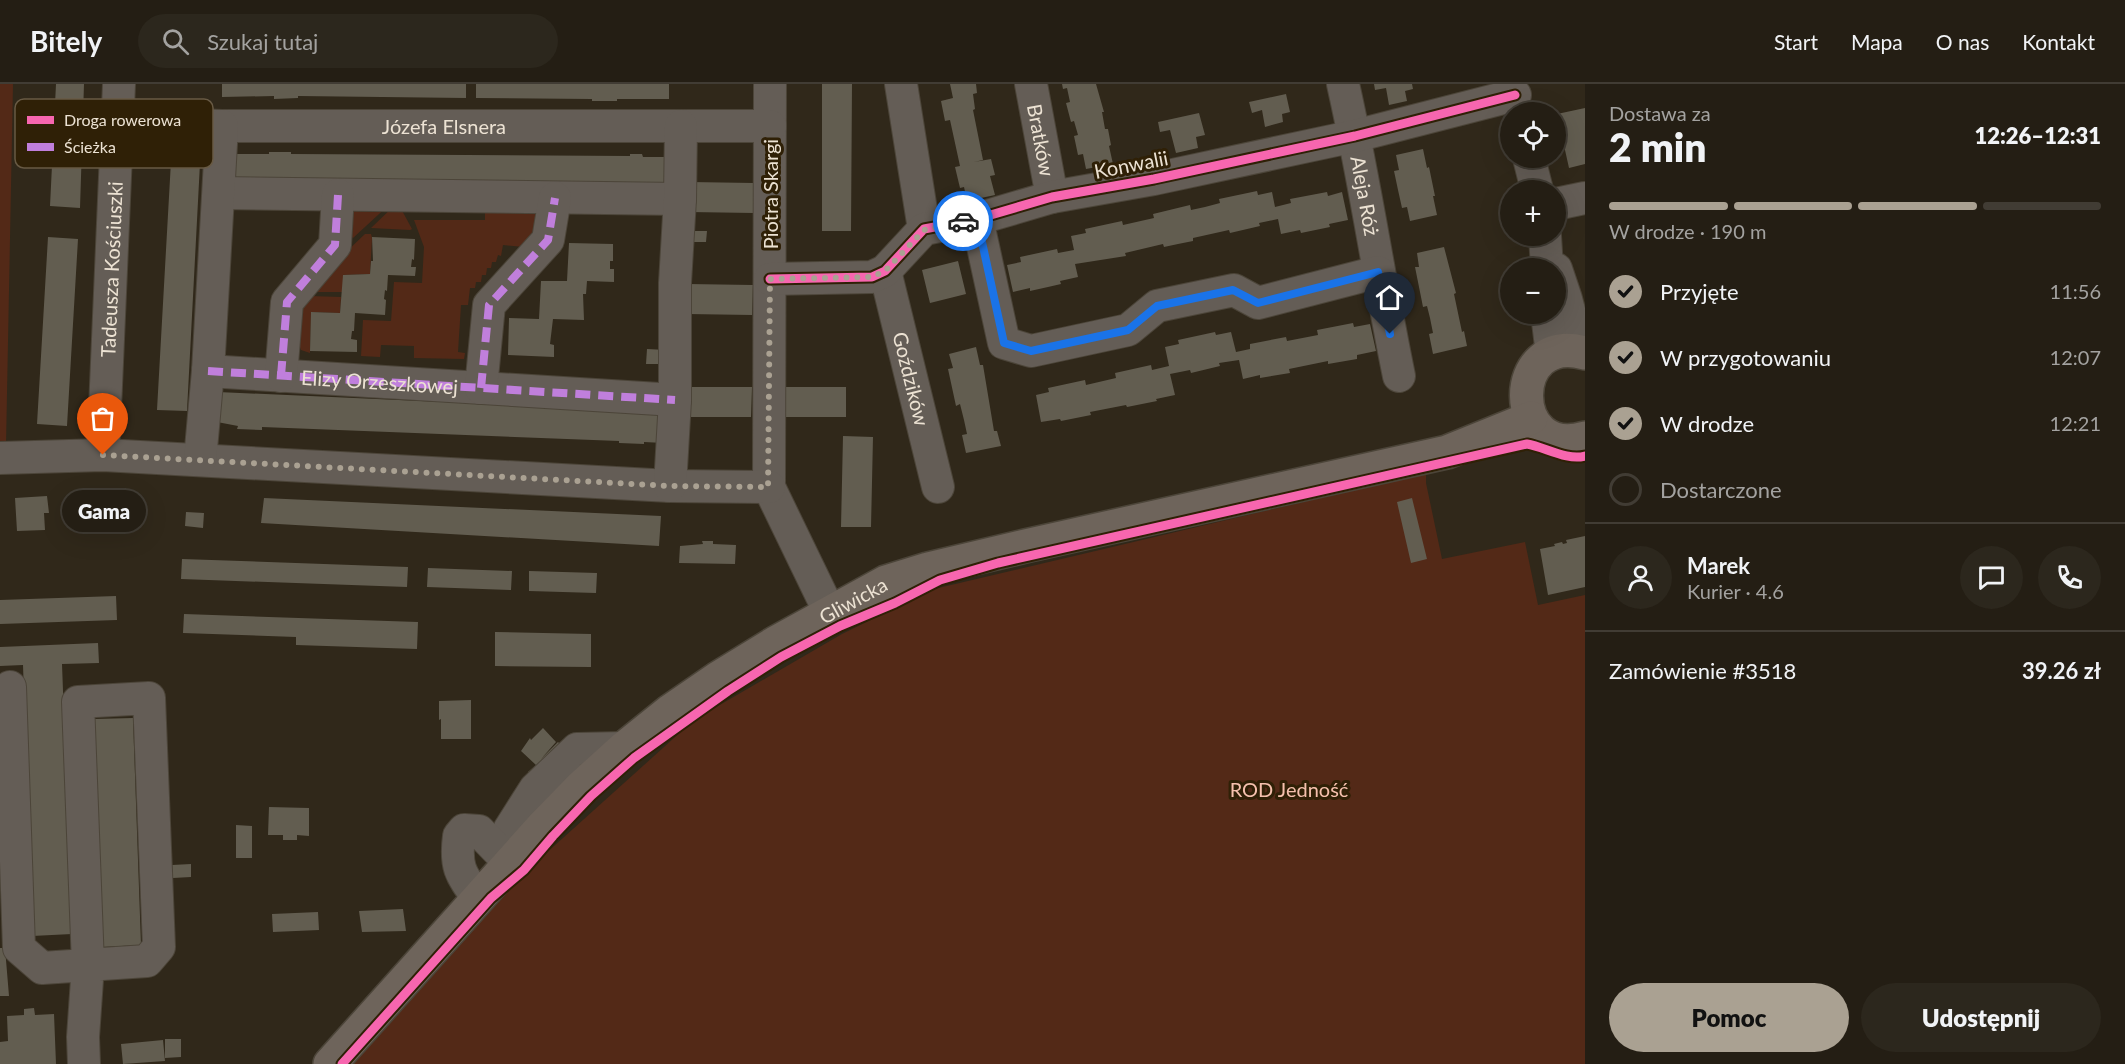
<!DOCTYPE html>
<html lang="pl">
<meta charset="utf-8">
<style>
:root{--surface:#241e14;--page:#2c271d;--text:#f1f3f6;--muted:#a3a2a0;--line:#413c34;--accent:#aaa192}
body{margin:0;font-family:Lato,sans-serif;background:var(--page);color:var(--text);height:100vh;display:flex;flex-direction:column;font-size:22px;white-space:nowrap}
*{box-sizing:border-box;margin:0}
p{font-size:20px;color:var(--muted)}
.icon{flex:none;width:33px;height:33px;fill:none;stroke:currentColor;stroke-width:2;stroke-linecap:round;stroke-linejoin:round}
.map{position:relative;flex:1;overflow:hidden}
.drawer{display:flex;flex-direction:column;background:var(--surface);width:540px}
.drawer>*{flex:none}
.buttons{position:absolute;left:1500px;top:18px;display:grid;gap:12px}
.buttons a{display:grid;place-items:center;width:66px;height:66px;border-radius:50%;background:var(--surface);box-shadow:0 6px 24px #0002,0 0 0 2px var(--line);font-size:30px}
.pin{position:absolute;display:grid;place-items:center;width:51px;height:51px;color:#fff;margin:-62px -26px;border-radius:50% 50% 50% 0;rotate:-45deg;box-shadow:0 0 6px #0007}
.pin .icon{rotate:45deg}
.courier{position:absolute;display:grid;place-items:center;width:60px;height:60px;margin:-30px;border:4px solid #1a73e8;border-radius:50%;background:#fff;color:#222;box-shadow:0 2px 8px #0007}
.bubble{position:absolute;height:42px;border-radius:21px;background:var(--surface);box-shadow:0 6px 24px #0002,0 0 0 2px var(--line);font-size:20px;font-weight:800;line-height:42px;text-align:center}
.overview em{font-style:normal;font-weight:800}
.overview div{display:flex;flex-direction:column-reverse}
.overview{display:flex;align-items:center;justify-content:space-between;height:102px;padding:0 24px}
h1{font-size:39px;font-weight:800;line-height:45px}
.bar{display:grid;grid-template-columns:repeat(4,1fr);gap:9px 6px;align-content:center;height:72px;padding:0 24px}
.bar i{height:8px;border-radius:4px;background:var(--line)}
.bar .selected{background:var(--accent)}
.bar p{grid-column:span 4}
.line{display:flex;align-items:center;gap:15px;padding:0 24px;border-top:2px solid var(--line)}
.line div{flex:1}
.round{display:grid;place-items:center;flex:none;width:63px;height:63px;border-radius:32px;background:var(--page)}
ol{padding:0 24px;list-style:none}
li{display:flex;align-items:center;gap:18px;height:66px}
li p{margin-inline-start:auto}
li .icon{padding:6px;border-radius:50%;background:var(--accent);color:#111;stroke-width:4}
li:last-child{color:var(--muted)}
li i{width:33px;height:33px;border:3px solid var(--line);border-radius:50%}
.action{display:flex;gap:12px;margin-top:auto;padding:12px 24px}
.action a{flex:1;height:69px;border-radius:36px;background:var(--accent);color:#111;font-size:24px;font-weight:800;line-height:69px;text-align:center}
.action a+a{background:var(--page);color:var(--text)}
header{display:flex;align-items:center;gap:36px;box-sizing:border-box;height:84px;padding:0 30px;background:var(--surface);border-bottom:2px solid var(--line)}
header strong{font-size:28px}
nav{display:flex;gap:33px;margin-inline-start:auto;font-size:21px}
.search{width:420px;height:54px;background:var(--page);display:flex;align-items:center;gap:15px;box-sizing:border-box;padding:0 21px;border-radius:33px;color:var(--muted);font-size:22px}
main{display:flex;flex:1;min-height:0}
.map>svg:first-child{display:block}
.green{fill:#532917}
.building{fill:#625d50}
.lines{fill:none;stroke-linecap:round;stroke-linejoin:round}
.minor-casing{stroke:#4c4539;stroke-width:34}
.major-casing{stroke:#4c4539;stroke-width:36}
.minor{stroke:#645d56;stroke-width:32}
.major{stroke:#6e645b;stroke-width:33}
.quiet{stroke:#c07fdc;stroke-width:8;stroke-dasharray:15 8;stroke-linecap:butt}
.cycleway-casing{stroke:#2f2006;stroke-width:13}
.cycleway{stroke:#f766af;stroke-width:9}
.done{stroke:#aaa192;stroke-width:6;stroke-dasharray:0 10.8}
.route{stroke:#1a73e8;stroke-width:8}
.labels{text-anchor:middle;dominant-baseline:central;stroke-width:6;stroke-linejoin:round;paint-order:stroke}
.street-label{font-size:20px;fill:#ece2d3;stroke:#2f2006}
.park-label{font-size:20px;fill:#f5c0ad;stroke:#2f2006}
.key{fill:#2f2006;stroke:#685a44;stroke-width:1.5}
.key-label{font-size:16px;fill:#ece2d3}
</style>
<header>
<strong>Bitely</strong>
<div class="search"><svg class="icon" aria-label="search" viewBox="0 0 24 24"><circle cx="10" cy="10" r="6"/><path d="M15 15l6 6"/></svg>Szukaj tutaj</div>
<nav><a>Start</a><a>Mapa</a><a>O nas</a><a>Kontakt</a></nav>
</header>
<main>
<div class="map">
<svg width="1585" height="980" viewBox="0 0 1585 980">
<rect width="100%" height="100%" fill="#30281a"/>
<path class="green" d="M0 0H13L6 361H0Z
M485 116 547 130 524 163 503 161 501 172 498 171 496 178H492L491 184H487L486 191H482L481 198H476L475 204H470L468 221H461L458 268 465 269 464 275 414 274V262L381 261 380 273 361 272 363 236 391 237 394 198 422 199 424 163 414 136H485Z
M353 119H391L353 154 351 152Z
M396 120 399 121 412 145 410 146 371 144Z
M365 150H371L372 154 370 190 343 191V208H314L345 169Z
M309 212 341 213 340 229 311 228 310 269 301 266C294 251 300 227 309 212Z
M1426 389V399L1442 475 1525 458 1538 521 1585 511V980H348L533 781 694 636 842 550 934 505Z"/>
<path class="building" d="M56 0H84L80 124 50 122Z
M222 0H466V14L298 12V14L274 15V12L222 13Z
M476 0H669V15H617V17H592V15L476 14Z
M822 0H852L851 147H822Z
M950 0H976L977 9 973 10 975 25 973 26 983 76 974 78 991 75 995 91 990 92 995 111 967 117 964 103 960 104 955 83 960 82 950 36 945 37 941 17 953 14Z
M1062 0H1096L1104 28H1102L1105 45H1108L1111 61 1109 62 1113 80 1086 85 1083 70 1078 71 1074 52 1078 51 1074 37 1071 38 1066 19 1070 18 1067 4 1063 5Z
M1374 0H1412L1413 5 1405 7 1407 17 1389 21 1386 4 1375 6Z
M1286 10 1290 28 1282 30 1283 38 1265 43 1262 26 1252 29 1249 18Z
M1585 24V80L1569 84 1557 30Z
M1199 29 1205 51 1196 53 1198 64 1176 69 1170 46 1160 48 1158 38Z
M1423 65 1427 84 1429 83 1435 112H1433L1437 131 1410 137 1407 123 1402 124 1398 106 1394 87 1399 86 1396 71Z
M269 68H291V70L630 72V70H642L643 73H668V101L234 98V70H269Z
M171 77 200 79 187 327 157 326Z
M690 98 754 99V129L689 128Z
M1257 107 1258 111 1272 108 1275 123 1291 119 1290 115 1327 108 1328 112 1342 108 1348 136 1329 140 1330 143 1301 149 1300 146 1281 150 1278 135 1259 139 1260 142 1230 149 1229 146 1193 154V157L1178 160 1164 163 1163 160 1125 169 1126 172 1075 180 1078 193 1060 197 1061 200 1048 203 1030 207V204L1013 208 1007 181 1021 178 1020 173 1057 165 1058 169 1074 166 1071 152 1086 149 1085 145 1122 137 1123 141 1154 134 1153 130 1190 121 1191 126 1205 123 1220 119 1219 115Z
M688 147H707L706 158H688Z
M48 153 78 155 67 342 37 340Z
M372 153 415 155 414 176 412 175 411 183H416L415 192 388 191 387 207 385 206 384 215 386 216 385 231 355 229 354 247H352L351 255 357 256V268L310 267 311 228 340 229 343 191 370 190 371 177H373Z
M569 159 613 160V177H610V185H614V198L587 197 586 210H583L584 236 553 235 550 260 554 261V273L508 271 509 234 539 235 541 197H567Z
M1444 163 1456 209 1454 210 1462 248 1464 247 1467 262 1433 270 1429 250 1433 249 1430 234 1427 222 1423 223 1415 183H1419L1417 169Z
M958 177 966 210 930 219 922 186Z
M688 200 753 201 752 231 687 230Z
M1353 239 1354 243 1370 240 1376 267 1357 271V275L1328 280V277L1289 285 1290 289 1260 294V291L1243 295 1239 276 1219 279 1220 282 1191 289 1190 286 1170 290 1175 311 1156 315 1157 317 1127 323 1126 321 1090 328 1091 331 1061 337 1060 335 1041 338 1036 311 1049 308 1048 304 1085 296 1086 301 1116 294 1115 289 1151 281 1152 286 1169 282 1165 263 1179 260 1178 256 1215 248 1216 251 1231 248 1236 268 1250 265V260L1286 253 1287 257 1318 251 1317 246Z
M976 263 980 281H983L994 347H997L1001 362 966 369 962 351 967 350 964 336 960 320 956 322 948 285 953 284 949 270Z
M647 265 666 266 665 280H646Z
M686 303H752L751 333H686Z
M781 303H846V333H781Z
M218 308 665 328 664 359 644 358V360L619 359V357L262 343V346L237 345 238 342 217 338Z
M843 352 873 353 871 443H841Z
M119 404H126V408H131L129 439 87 437 88 406 118 407Z
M47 412 49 429H44L45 446 17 447 15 414Z
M264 414 661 432 659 462 261 439Z
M1412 414 1427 475 1411 479 1397 418Z
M186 428 204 429 203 444 185 442Z
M1585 452V503L1548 511 1540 465 1555 462 1554 460 1562 458 1563 460 1567 459 1566 456Z
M702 457H713V460L736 461 735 480 679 479 680 462 703 460Z
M182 475 408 483 407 503 181 495Z
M428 484 512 487 511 506 427 503Z
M529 487 597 489 596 509 529 507Z
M116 512 117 536 0 540V516Z
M184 530 418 538 417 565 296 561V553L183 549Z
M495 548 591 550V583L495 582Z
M98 559 99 579 62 580 72 850 32 852 23 581 0 582V563Z
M471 616V655H441V635L439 636V617Z
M133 634 141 861 102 863 94 635Z
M543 644 556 658 541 675 558 658 581 681 550 711 528 688 536 681 521 667 530 654 531 656Z
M269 723 309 724V752L297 751V756H283V751H268Z
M236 741 252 742V774H236Z
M191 780V793L173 794 172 781Z
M403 825 406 847 362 848 359 827Z
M318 828 319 846 273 848 272 830Z
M0 864H5L9 912H0Z
M34 924 35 931 54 930 56 980H0V958L8 957 7 932 24 931V925Z
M165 955H181V973L165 974Z
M163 956 165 977 123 980 121 960Z"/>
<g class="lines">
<defs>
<g id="minor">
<path d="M770 0 769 403 830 529"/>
<path d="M901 0 924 145"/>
<path id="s1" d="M1031 0 1052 113"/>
<path id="s2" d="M1343 0C1365 97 1379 195 1399 292"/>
<path id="s3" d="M118 38 222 42H770"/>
<path d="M1529 74 1537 106"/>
<path d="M219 109 680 115"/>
<path d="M1556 120 1585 114"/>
<path d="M977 135 1004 259 1031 267 1128 246 1157 222 1234 206 1258 219 1378 188"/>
<path d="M1545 152 1547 184"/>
<path d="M1556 185 1566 215 1580 268"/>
<path id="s4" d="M885 187 938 403"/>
<path d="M770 195 872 193 885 187 924 145 977 135 1052 113 1154 95 1355 52 1515 11"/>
<path d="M1547 230 1552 270"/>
<path d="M208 287 675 316"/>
<path d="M281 292 287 218 335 161 338 111"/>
<path d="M481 304 489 221 548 156 555 114"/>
<path id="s5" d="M103 371 119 0"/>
<path d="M0 374 103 371 670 402 769 403"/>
<path d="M200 376 208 287 222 42"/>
<path d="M670 402 675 316V199L680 115 681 42"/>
<path d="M10 603 19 864 42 884 147 877 159 863 149 614 78 618 88 881 83 953 84 980"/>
<path d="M510 779 509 746 535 705 577 665 624 664"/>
<path d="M478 814C460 790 455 782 459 752L464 746 479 747 510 779"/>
</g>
<g id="major">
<path d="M1585 269C1506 247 1508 377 1585 354"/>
<path id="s6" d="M330 980 543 742 581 703 624 664 670 627 718 594 775 559 886 498 928 485 1025 462 1447 368 1531 334"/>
</g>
</defs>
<use href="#minor" class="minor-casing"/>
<use href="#major" class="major-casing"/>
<use href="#minor" class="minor"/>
<use href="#major" class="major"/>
<g class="quiet">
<path id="s7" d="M208 287 675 316"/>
<path d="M281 292 287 218 335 161 338 111"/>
<path d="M481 304 489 221 548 156 555 114"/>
</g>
<defs>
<path id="cycleway" d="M770 195 872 193 885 187 924 145 977 135 1052 113 1154 95 1355 52 1515 11
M342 980 491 814 524 786 553 752 591 712 634 674 728 607 781 573 840 542 895 519 940 496 998 479 1527 360C1545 363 1567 377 1585 372"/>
</defs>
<use href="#cycleway" class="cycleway-casing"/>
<use href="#cycleway" class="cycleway"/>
</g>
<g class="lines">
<path class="done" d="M103 371 670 402 768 403 770 195 872 193 885 187 924 146 963 137"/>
<path class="route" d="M963 137 977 135 1004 259 1031 267 1128 246 1157 222 1233 206 1258 219 1378 188 1390 250"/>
</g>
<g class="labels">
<g class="street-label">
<text stroke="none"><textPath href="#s3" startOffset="326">Józefa Elsnera</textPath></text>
<text stroke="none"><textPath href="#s1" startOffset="57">Bratków</textPath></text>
<text transform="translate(1131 80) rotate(-11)">Konwalii</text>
<text transform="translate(770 110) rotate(-90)">Piotra Skargi</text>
<text stroke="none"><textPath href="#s2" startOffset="114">Aleja Róż</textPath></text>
<text stroke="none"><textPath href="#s5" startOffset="186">Tadeusza Kościuszki</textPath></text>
<text stroke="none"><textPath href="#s4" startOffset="111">Goździków</textPath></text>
<text stroke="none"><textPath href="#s7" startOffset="172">Elizy Orzeszkowej</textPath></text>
<text stroke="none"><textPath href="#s6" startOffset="705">Gliwicka</textPath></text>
</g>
<g class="park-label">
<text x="1289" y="705">ROD Jedność</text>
</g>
</g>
<rect x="15" y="15" width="198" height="69" rx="9" class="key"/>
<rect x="27" y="32" width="27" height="8" fill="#f766af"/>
<rect x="27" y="59" width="27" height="8" fill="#c07fdc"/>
<g class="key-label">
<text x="64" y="42">Droga rowerowa</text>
<text x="64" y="69">Ścieżka</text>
</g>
</svg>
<div class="buttons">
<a><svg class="icon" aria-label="locate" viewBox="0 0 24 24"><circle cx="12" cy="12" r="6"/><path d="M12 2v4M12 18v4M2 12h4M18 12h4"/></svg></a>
<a>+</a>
<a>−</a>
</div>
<div class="pin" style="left:103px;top:371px;background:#ea580c"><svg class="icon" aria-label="bag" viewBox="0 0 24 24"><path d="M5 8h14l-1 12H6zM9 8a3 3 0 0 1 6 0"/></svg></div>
<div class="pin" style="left:1390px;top:250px;background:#1f2937"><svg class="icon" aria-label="home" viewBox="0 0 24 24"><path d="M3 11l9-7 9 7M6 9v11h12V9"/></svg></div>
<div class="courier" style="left:963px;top:137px"><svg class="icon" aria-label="car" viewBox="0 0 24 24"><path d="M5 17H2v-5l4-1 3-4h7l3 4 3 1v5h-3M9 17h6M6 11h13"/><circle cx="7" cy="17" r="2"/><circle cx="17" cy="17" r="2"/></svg></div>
<div class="bubble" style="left:62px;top:406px;width:84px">Gama</div>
</div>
<section class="drawer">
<div class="overview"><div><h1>2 min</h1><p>Dostawa za</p></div><em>12:26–12:31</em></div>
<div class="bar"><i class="selected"></i><i class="selected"></i><i class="selected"></i><i></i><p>W drodze · 190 m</p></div>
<ol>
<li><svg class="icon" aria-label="check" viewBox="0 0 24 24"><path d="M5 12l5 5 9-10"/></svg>Przyjęte<p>11:56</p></li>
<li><svg class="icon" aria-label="check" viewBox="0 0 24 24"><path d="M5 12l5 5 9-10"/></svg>W przygotowaniu<p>12:07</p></li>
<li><svg class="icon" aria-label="check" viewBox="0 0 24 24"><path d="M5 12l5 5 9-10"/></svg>W drodze<p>12:21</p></li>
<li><i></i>Dostarczone</li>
</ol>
<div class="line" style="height:108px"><a class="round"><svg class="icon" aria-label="person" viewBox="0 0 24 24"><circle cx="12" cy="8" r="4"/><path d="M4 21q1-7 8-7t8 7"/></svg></a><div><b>Marek</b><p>Kurier · 4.6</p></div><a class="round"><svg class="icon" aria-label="chat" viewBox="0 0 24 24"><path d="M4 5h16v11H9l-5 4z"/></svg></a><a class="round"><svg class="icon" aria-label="phone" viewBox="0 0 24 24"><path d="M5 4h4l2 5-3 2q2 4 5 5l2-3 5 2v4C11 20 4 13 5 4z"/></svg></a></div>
<div class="line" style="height:78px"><div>Zamówienie #3518</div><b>39.26 zł</b></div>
<div class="action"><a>Pomoc</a><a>Udostępnij</a></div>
</section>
</main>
